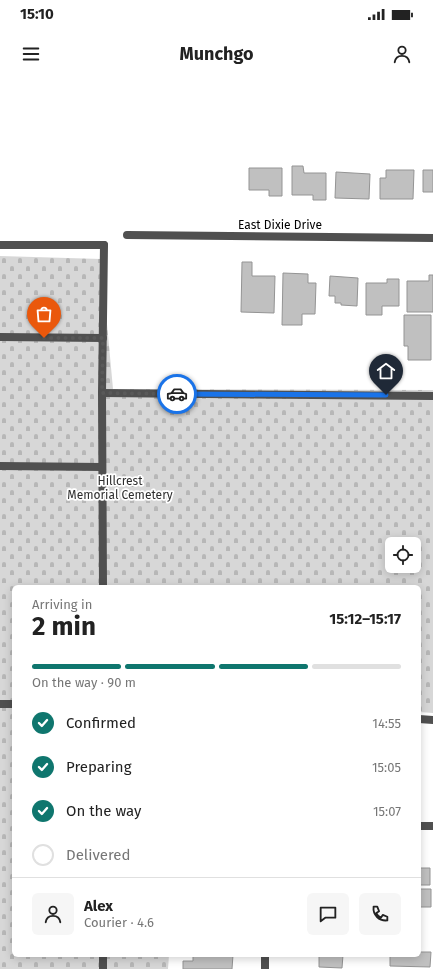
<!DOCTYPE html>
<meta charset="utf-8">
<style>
:root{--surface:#fff;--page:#f6f6f6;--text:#222;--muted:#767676;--line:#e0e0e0;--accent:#0f766e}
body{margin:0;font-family:"Fira Sans",sans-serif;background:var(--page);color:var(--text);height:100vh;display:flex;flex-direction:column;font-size:15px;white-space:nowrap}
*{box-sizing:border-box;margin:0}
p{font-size:13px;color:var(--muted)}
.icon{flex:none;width:22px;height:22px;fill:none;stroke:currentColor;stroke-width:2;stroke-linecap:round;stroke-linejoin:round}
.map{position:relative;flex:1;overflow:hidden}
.drawer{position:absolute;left:12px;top:505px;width:409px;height:372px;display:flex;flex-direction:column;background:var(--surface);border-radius:6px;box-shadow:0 2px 10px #0003}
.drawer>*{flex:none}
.buttons{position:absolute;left:385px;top:457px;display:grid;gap:8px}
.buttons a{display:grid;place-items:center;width:36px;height:36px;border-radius:6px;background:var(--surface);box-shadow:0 2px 10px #0003;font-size:20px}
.pin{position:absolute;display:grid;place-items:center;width:34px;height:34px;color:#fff;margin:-41px -17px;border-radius:50% 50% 50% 0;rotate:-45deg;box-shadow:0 0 4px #0007}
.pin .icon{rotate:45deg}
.courier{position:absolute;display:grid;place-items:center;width:40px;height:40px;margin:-20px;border:3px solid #1a73e8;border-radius:50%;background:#fff;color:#222;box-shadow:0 1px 5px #0007}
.head em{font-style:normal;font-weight:700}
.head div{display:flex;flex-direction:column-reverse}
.head{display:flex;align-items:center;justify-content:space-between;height:68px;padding:0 20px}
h1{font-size:26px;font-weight:700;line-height:30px}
.bar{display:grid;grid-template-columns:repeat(4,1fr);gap:6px 4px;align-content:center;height:48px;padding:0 20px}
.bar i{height:5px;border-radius:3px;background:var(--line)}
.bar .on{background:var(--accent)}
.bar p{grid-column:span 4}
.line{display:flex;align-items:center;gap:10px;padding:0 20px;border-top:1px solid var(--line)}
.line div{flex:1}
.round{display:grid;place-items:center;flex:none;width:42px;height:42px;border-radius:6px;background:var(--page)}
ol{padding:0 20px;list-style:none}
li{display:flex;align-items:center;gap:12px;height:44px}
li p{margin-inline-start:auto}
li .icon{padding:4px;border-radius:50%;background:var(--accent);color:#fff;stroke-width:4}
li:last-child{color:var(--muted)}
li i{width:22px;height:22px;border:2px solid var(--line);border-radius:50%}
.status{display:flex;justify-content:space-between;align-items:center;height:28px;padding:0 20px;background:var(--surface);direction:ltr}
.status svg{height:11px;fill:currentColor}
header{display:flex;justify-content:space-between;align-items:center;height:52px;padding:0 20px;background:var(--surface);font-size:18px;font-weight:700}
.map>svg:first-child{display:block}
.cemetery{fill:url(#cemetery-stones);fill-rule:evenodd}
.building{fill:#c0c0c0;stroke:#949494}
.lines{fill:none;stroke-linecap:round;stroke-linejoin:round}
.lane{stroke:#505050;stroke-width:8}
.street{stroke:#505050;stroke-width:8}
.done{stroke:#595959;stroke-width:4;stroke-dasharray:0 7.2}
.route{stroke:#1a73e8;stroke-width:5}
.labels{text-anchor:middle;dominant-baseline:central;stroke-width:3.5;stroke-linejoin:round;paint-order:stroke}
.street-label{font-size:12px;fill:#000;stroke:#fff}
.park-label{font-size:12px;fill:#2e2e2e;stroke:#fff}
</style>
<div class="status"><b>15:10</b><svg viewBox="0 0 49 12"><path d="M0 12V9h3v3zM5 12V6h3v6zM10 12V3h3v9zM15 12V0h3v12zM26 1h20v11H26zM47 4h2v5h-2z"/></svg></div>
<header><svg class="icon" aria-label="menu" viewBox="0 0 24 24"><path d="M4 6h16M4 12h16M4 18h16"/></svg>Munchgo<svg class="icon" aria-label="person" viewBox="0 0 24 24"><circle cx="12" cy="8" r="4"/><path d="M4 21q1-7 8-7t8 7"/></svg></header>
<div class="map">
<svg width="433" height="889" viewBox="0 0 433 889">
<defs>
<pattern id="cemetery-stones" width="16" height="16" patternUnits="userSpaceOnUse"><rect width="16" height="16" fill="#d7d7d7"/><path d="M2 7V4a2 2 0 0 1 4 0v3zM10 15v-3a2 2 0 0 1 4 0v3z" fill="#b7b7b7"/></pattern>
</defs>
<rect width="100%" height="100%" fill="#fff"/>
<path class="cemetery" d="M0 176 101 179 113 309 433 310V633L419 632V507H14V875H169L168 889H0ZM392 464H414V486H392Z"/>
<path class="building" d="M292 86H303L304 93H326V120H313V115H292Z
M249 88H282V116H269V110H249Z
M386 90H414L413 119H380V98H386Z
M423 90H433V112H423Z
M336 92 370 94 369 119 335 118Z
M242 182H252V196H275L274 233 241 232Z
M283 193 308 194V203H316L315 234H302V245H282Z
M429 195H433V232H407V201H429Z
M330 196 358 198 357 226 341 225V223H335V216H329Z
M387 199H399V226H382V235H366V203H387Z
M404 235H431V280H408V266H404Z
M419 788H430V805H419Z
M419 809H431V827H419Z
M419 872H431L430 887 390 886V875H419Z
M193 875H233L232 889H183V881H193Z
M319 875H343L342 888 319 887Z"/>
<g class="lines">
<path class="lane" d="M0 165H104
M0 257 103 258
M102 313 433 316
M0 386 102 387
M0 624H14"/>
<path class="street" d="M127 155 433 158
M103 507 102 313 104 165
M419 639 433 640
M419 746H433
M103 875V889
M265 889V875"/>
</g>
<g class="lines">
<path class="done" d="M44 258H103L102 313 177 314"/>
<path class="route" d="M177 314 386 315"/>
</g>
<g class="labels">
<g class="street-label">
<text x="280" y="145">East Dixie Drive</text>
</g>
<g class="park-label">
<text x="120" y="401">Hillcrest<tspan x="120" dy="14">Memorial Cemetery</tspan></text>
</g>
</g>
</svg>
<div class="buttons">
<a><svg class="icon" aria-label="locate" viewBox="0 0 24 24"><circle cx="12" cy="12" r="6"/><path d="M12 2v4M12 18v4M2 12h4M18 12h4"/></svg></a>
</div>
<div class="pin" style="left:44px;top:258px;background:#ea580c"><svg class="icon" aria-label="bag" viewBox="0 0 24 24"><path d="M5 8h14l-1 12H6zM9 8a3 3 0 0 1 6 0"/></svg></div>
<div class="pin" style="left:386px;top:315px;background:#1f2937"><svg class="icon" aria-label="home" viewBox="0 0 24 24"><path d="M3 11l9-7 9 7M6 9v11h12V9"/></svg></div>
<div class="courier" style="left:177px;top:314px"><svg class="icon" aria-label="car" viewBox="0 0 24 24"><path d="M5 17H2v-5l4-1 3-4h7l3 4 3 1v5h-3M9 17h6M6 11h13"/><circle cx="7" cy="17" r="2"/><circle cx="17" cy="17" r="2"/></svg></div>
<section class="drawer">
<div class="head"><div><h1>2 min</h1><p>Arriving in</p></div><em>15:12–15:17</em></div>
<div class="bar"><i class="on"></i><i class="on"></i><i class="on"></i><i></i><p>On the way · 90 m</p></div>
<ol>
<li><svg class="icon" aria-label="check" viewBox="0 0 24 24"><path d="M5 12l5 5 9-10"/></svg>Confirmed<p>14:55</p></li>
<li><svg class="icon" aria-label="check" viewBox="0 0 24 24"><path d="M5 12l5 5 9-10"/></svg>Preparing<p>15:05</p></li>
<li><svg class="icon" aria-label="check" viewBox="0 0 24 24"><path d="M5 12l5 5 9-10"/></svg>On the way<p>15:07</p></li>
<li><i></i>Delivered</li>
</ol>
<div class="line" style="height:72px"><a class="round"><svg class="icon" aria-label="person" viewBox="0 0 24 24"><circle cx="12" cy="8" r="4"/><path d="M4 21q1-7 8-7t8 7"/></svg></a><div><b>Alex</b><p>Courier · 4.6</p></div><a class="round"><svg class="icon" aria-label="chat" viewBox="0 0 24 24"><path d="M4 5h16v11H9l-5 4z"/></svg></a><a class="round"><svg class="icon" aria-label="phone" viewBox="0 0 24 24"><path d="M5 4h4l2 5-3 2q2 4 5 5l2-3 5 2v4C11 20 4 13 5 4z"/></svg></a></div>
</section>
</div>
